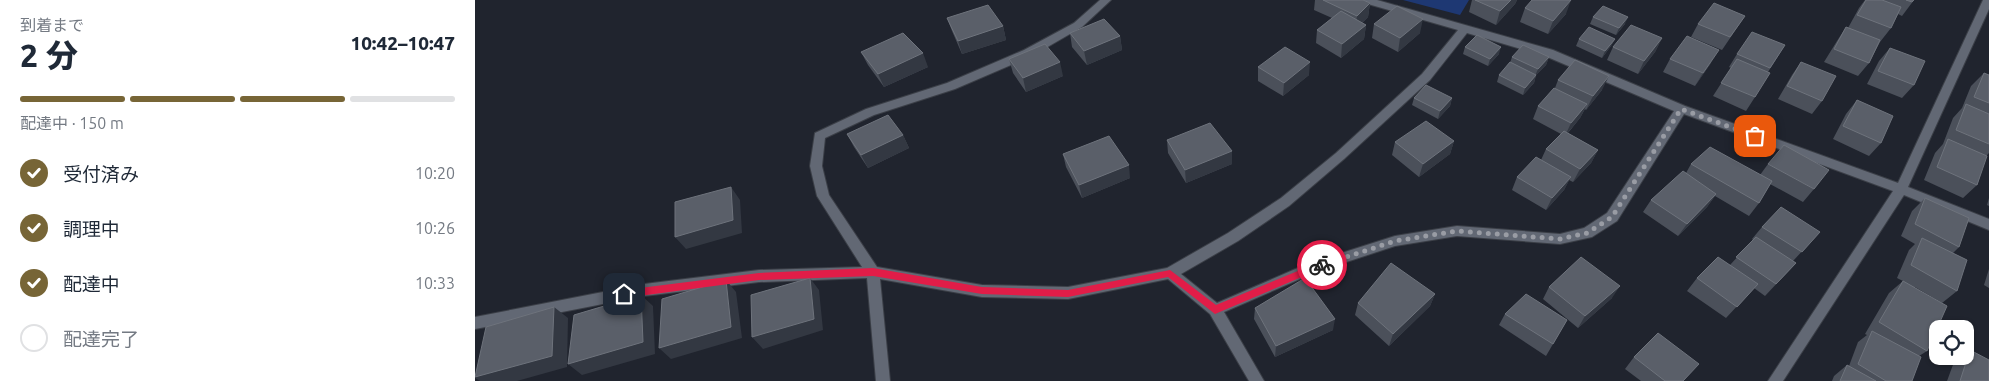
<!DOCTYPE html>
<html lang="ja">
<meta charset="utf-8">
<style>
:root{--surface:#fff;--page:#f6f6f7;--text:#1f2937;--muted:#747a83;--line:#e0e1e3;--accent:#776536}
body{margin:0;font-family:Ubuntu,"Noto Sans JP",sans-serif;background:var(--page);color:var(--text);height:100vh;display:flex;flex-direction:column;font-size:19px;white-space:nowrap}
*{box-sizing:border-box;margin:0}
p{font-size:16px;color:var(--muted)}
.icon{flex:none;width:28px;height:28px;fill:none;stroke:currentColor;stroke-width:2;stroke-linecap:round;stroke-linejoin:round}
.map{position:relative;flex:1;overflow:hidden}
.details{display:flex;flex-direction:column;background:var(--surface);width:475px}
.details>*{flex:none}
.buttons{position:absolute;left:1454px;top:320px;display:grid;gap:10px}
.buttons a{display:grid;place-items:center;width:45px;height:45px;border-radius:10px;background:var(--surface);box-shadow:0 1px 4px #0004;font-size:25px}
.pin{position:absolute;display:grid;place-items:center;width:42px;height:42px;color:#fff;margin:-21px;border-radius:10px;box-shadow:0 2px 8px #0006}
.courier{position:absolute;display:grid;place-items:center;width:50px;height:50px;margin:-25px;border:4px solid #e11d48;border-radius:50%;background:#fff;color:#222;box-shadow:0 1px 6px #0007}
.headline em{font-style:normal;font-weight:800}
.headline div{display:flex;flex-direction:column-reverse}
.headline{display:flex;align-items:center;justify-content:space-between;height:85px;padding:0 20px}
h1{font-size:32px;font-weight:800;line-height:38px}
.bar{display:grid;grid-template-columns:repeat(4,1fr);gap:8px 5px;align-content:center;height:60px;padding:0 20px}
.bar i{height:6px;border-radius:4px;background:var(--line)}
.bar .current{background:var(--accent)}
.bar p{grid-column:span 4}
ol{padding:0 20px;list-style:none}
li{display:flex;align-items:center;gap:15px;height:55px}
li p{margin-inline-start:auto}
li .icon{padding:5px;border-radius:50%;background:var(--accent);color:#fff;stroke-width:4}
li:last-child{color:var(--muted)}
li i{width:28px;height:28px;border:2px solid var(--line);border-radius:50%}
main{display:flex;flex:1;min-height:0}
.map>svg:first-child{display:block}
.green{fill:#1e3873}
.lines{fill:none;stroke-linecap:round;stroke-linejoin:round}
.minor-casing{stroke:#3b3f47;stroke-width:2}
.minor{fill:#626874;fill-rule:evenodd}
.wall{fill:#4b505a}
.shaded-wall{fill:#333842}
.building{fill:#5a5f69;stroke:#6e737c}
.route{fill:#e11d48}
.done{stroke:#999ca4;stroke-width:5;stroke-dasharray:0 9}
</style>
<main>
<section class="details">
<div class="headline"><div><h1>2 分</h1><p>到着まで</p></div><em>10:42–10:47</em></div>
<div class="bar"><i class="current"></i><i class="current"></i><i class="current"></i><i></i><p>配達中 · 150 m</p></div>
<ol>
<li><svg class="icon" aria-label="check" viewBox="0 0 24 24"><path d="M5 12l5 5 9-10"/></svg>受付済み<p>10:20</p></li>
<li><svg class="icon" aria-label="check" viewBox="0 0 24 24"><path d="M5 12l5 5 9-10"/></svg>調理中<p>10:26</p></li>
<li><svg class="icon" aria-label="check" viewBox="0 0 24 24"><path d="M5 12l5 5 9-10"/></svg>配達中<p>10:33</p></li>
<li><i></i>配達完了</li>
</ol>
</section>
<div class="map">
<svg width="1514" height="381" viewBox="0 0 1514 381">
<rect width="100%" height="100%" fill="#20242e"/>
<path class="green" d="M928 0H994L985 15Z"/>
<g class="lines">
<defs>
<path id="minor" d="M625 0H636L607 27 557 56 480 89 399 115 350 138 347 166 354 195 402 267 507 285 593 287 692 268 753 233 806 198 861 153 947 74 983 30 886 2 885 0H902L1078 50 1210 106 1423 183 1508 0H1514V9L1433 187 1514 219V230L1429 195 1308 381H1293L1418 191 1209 114 1142 221 1117 237 1085 244 982 236 920 246 841 272 749 312 789 381H774L735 314 693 279 593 299 507 297 405 279 415 381H401L392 278 284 282 169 296 0 329V317L169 284 284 270 387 267 342 196 335 166 340 133 391 109 472 83 549 50 599 23ZM992 33 1070 56 1199 111 1132 213 1109 228 1085 234 982 226 920 236 832 264 742 303 706 274 763 241 814 206 869 159 955 80Z"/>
</defs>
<use href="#minor" class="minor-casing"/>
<use href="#minor" class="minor"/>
</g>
<path class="wall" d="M840 0H888L895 3 893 17 887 23 891 25 889 39 866 58 841 43 842 30 857 18 839 10Z
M997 0H1042L1040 4 1021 25 994 12Z
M1390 0H1439L1427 16 1423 14 1416 28 1405 42 1394 63 1383 76 1349 62 1362 41 1371 27 1373 28 1384 8Z
M1050 8 1091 14 1073 34 1045 22Z
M1270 16 1247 50 1216 37 1223 24Z
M1118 17 1150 24 1141 35 1115 24Z
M472 18 528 26 531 40 487 54 477 31Z
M899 24 945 33 923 52 897 38Z
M595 33 645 36 647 50 612 65 597 47Z
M1187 38 1180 52 1163 74 1132 60 1138 47Z
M1104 39H1140L1136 46 1127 58 1101 46Z
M1310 45 1293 72 1280 97 1271 111 1238 96 1256 68 1254 67 1262 54Z
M990 47 1024 54 1013 66 988 54Z
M1415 48 1439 85 1427 98 1392 84 1404 61Z
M386 52 453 67 409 87 393 65Z
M1037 57H1074L1071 65 1061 75 1059 83 1048 95 1022 82 1024 75 1035 63Z
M534 59 588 76 551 92 538 73Z
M1195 59 1236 63 1220 86 1188 72Z
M1326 62 1347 101 1337 114 1303 99 1317 75Z
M783 67 834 75 808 96 783 81Z
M1509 73 1514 75V153L1511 156 1502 185 1488 198 1449 180 1460 153 1468 144 1478 118 1487 108 1496 86Z
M1083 80 1127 90 1111 110 1110 109 1105 118 1093 133 1123 150 1116 163 1098 182 1094 180 1089 190 1071 210 1037 190 1042 177 1066 160 1071 149 1086 134 1058 119 1063 106 1080 88Z
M939 98H977L975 106 963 119 937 105Z
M1382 100 1406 143 1394 156 1358 139 1371 114Z
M372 134 428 135 434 148 393 168 379 147Z
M692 140 757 164 711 183 693 153Z
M979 141 975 154 944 177 917 155 920 142Z
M588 154 655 178 607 198 591 167Z
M1216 164 1285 175 1293 164 1339 189 1328 202 1295 184 1284 203 1274 216 1240 196 1232 207 1203 236 1168 212 1176 200 1211 173Z
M1450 198 1484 247 1478 253 1482 291 1467 303 1440 287 1452 351 1444 356 1437 381H1357L1359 376 1372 365 1374 366 1383 342 1392 335 1390 334 1414 293 1428 281 1422 278 1434 250 1440 244 1426 236 1437 211Z
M1514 198V206L1512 205Z
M1287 227 1345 232 1318 261 1321 263 1290 296 1279 288 1251 318 1212 291 1222 278 1255 265 1278 240 1277 239Z
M1514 269V288L1509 285Z
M1074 287 1137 298 1103 328 1068 299Z
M960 294 955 306 914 346 880 315 883 303Z
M780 308 858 330 800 357 779 319Z
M1030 314 1092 320 1071 356 1024 325Z
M1495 350 1514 381H1472L1479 362 1486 356H1490V354Z
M1159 357 1208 381H1166L1150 369Z"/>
<path class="shaded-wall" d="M1036 0H1042L1040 4 1021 25 1025 11Z
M1096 0 1091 14 1073 34 1078 21Z
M895 3 893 17 880 29 882 16Z
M1153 17 1150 24 1141 35 1144 28Z
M948 19 945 33 923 52 925 38Z
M891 25 889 39 866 58 867 44Z
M528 26 531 40 487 54 483 41Z
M645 36 647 50 612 65 609 51Z
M1187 38 1180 52 1163 74 1169 61Z
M1140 39 1136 46 1127 58 1130 51Z
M1026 47 1024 54 1013 66 1015 59Z
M1244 50 1236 63 1220 86 1228 73Z
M448 53 453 67 409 87 403 74Z
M1074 57 1071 65 1061 75 1059 83 1048 95 1050 88 1060 76 1063 69Z
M585 62 588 76 551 92 548 78Z
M835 62 834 75 808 96 809 83Z
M1134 76 1127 90 1111 110 1118 96Z
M977 98 975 106 963 119 965 111Z
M1112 104 1105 118 1090 136 1096 123Z
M428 135 434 148 393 168 386 155Z
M979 141 975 154 944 177 948 164Z
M1123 150 1116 163 1098 182 1105 169Z
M757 151V164L711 183 710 170Z
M654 165 655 178 607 198 604 185Z
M1096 177 1089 190 1071 210 1077 198Z
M256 187 265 200 267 233 211 249 200 237Z
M1241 194 1232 207 1203 236 1212 224Z
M335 278 344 290 348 330 288 349 277 337Z
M251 280 261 292 267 338 196 359 184 348Z
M1145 286 1137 298 1103 328 1110 316Z
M960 294 955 306 914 346 918 334Z
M166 295 178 306 180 354 107 375 93 364Z
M79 307 93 318 92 367 42 381H5L0 378Z
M860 319 858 330 800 357 801 346Z"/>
<path class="building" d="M848 0H888L895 3 882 16Z
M1000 0H1036L1025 11Z
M1057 0H1096L1078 21 1050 8Z
M1391 0H1407L1426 7 1416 28 1382 15Z
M1431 0H1439L1437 2Z
M1239 3 1270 16 1255 37 1223 24Z
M513 5 528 26 483 41 472 18Z
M922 6 948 19 925 38 899 24Z
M1128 6 1153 17 1144 28 1118 17Z
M866 11 891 25 867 44 842 30Z
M629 19 645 36 609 51 595 33Z
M1156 25 1187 38 1169 61 1138 47Z
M1114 27 1140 39 1130 51 1104 39Z
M1371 27 1405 40 1394 63 1359 49Z
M1277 32 1310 45 1295 68 1262 54Z
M428 33 448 53 403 74 386 52Z
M1002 35 1026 47 1015 59 990 47Z
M1212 36 1244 50 1228 73 1195 59Z
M570 44 585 62 548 78 534 59Z
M1048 45 1074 57 1063 69 1037 57Z
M810 47 835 62 809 83 783 67Z
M1415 48 1450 61 1439 85 1403 71Z
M1262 59 1295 73 1280 97 1246 83Z
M1100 60 1134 76 1118 96 1083 80Z
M1035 62 1061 75 1050 88 1024 75Z
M1326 62 1361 76 1347 101 1312 86Z
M1509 73 1514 75V103L1499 97Z
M951 85 977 98 965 111 939 98Z
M1079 88 1112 104 1096 123 1063 106Z
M1382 100 1418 116 1406 143 1368 126Z
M1491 104 1514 114V144L1481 130Z
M413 115 428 135 386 155 372 134Z
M951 121 979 141 948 164 920 142Z
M735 123 757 151 710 170 692 140Z
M1089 131 1123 150 1105 169 1071 149Z
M634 136 654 165 604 185 588 154Z
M1473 139 1512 156 1502 185 1462 167Z
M1309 145 1354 170 1339 189 1293 164Z
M1235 147 1297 181 1284 203 1216 164Z
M1061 157 1096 177 1077 198 1042 177Z
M1208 171 1241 194 1212 224 1176 200Z
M256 187 258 220 200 237V202Z
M1450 198 1494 218 1484 247 1440 224Z
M1306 207 1345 232 1327 252 1287 227Z
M1281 237 1321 263 1301 284 1261 257Z
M1447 238 1492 260 1482 291 1436 265Z
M1106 257 1145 286 1110 316 1074 287Z
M1243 257 1283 284 1262 307 1222 278Z
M916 263 960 294 918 334 883 303Z
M335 278 339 319 277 337 276 295Z
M830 278 860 319 801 346 780 308Z
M251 280 256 327 184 348 187 299Z
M1428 281 1472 306 1452 351 1404 322Z
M1051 294 1092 320 1078 344 1030 314Z
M166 295 168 342 93 364 99 315Z
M79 307 77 356 0 377 11 327Z
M1397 331 1446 357 1437 381H1411L1383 364Z
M1183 333 1224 364 1208 381H1190L1159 357Z
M1495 350 1514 360V381H1485Z
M1372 365 1401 381H1365Z"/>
<path class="route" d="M847 261 852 265 850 267 740 314 693 277 593 297 507 294 398 276 284 280 149 298 145 294 149 290 284 273 398 268 507 287 593 290 695 270 741 305Z"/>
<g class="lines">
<path class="done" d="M847 265 920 241 982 231 1085 239 1112 233 1137 217 1206 109 1280 136"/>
</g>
</svg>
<div class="buttons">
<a><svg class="icon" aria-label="locate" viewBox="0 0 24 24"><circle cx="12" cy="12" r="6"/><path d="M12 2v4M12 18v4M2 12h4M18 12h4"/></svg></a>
</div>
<div class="pin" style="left:1280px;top:136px;background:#ea580c"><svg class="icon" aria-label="bag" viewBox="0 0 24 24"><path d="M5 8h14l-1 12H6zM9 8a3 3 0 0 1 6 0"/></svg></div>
<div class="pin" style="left:149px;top:294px;background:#1f2937"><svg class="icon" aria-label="home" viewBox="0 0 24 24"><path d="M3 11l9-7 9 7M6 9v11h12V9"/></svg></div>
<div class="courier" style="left:847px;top:265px"><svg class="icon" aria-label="bike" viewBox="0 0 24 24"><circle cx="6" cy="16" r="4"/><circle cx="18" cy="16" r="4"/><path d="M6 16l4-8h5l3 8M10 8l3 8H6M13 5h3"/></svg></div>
</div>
</main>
